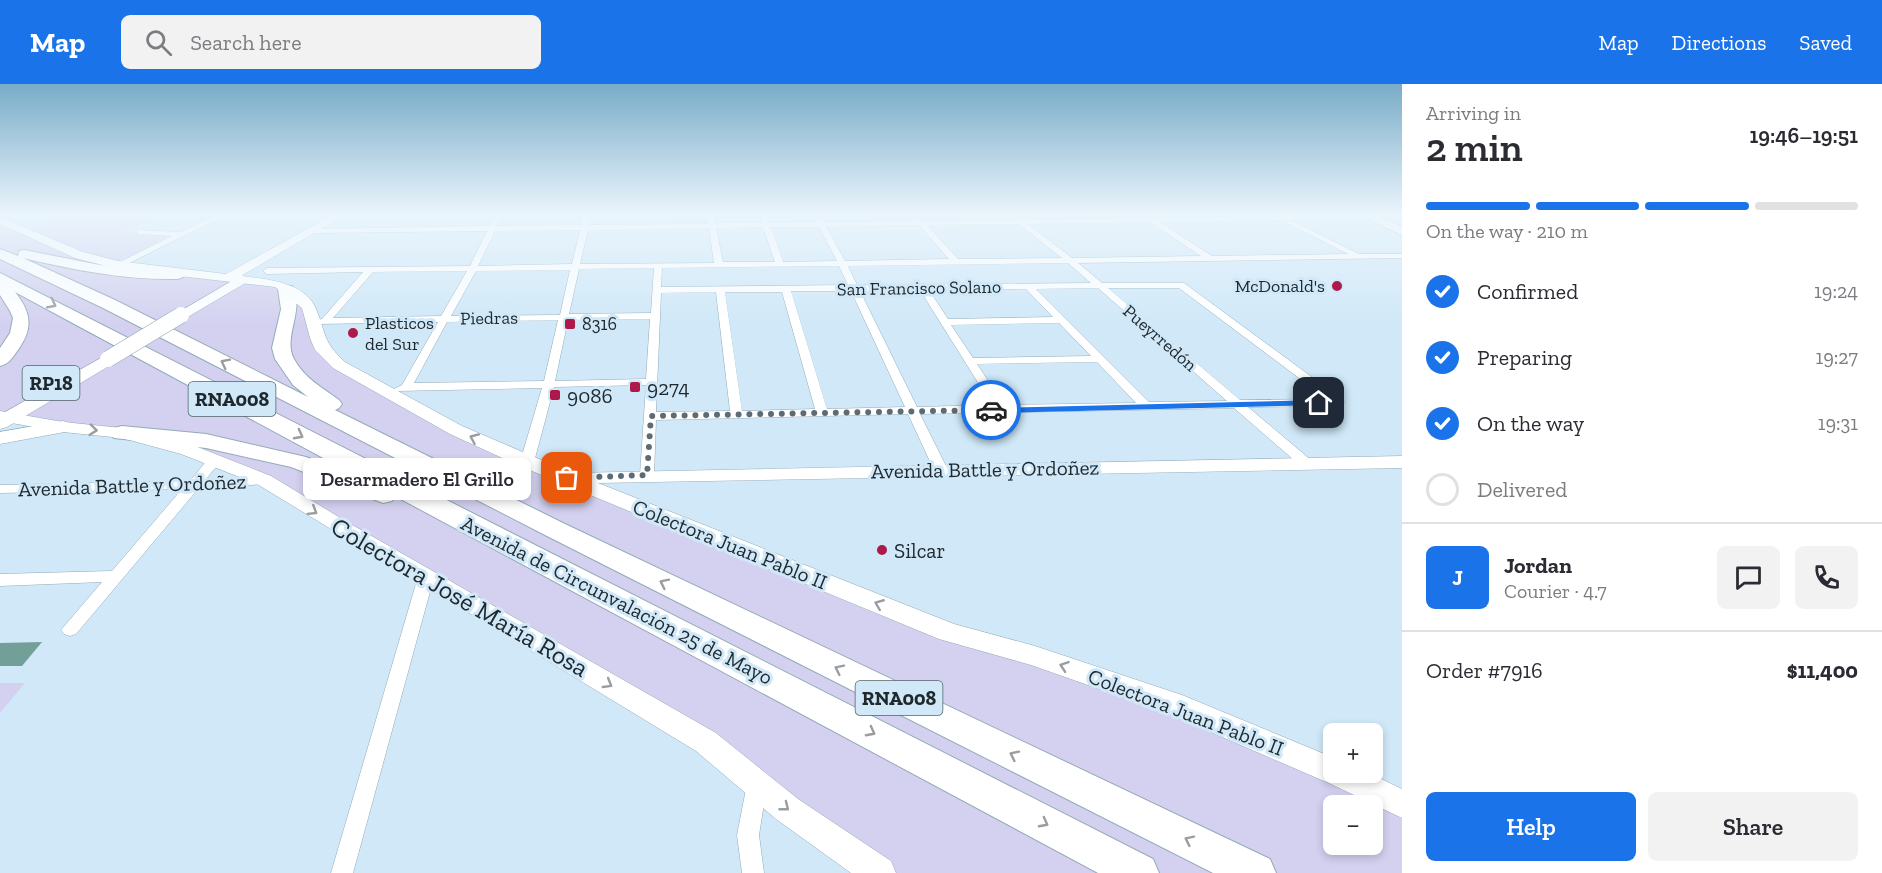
<!DOCTYPE html>
<meta charset="utf-8">
<style>
:root{--surface:#fff;--page:#f2f2f3;--text:#2b2b33;--muted:#7c7c81;--line:#e1e1e2;--accent:#1a73e8}
body{margin:0;font-family:"Zilla Slab",serif;background:var(--page);color:var(--text);height:100vh;display:flex;flex-direction:column;font-size:22px;white-space:nowrap}
*{box-sizing:border-box;margin:0}
p{font-size:20px;color:var(--muted)}
.icon{flex:none;width:33px;height:33px;fill:none;stroke:currentColor;stroke-width:2;stroke-linecap:round;stroke-linejoin:round}
.map{position:relative;flex:1;overflow:hidden}
.side{display:flex;flex-direction:column;background:var(--surface);width:480px}
.side>*{flex:none}
.fabs{position:absolute;left:1323px;top:639px;display:grid;gap:12px}
.fabs a{display:grid;place-items:center;width:60px;height:60px;border-radius:9px;background:var(--surface);box-shadow:0 3px 9px #0003;font-size:30px}
.pin{position:absolute;display:grid;place-items:center;width:51px;height:51px;color:#fff;margin:-26px;border-radius:12px;box-shadow:0 3px 9px #0006}
.courier{position:absolute;display:grid;place-items:center;width:60px;height:60px;margin:-30px;border:4px solid #1a73e8;border-radius:50%;background:#fff;color:#222;box-shadow:0 2px 8px #0007}
.bubble{position:absolute;height:42px;border-radius:9px;background:var(--surface);box-shadow:0 3px 9px #0003;font-size:20px;font-weight:600;line-height:42px;text-align:center}
.head em{font-style:normal;font-weight:600}
.head div{display:flex;flex-direction:column-reverse}
.head{display:flex;align-items:center;justify-content:space-between;height:102px;padding:0 24px}
h1{font-size:39px;font-weight:600;line-height:45px}
.bar{display:grid;grid-template-columns:repeat(4,1fr);gap:9px 6px;align-content:center;height:72px;padding:0 24px}
.bar i{height:8px;border-radius:4px;background:var(--line)}
.bar .selected{background:var(--accent)}
.bar p{grid-column:span 4}
.line{display:flex;align-items:center;gap:15px;padding:0 24px;border-top:2px solid var(--line)}
.line div{flex:1}
.round{display:grid;place-items:center;flex:none;width:63px;height:63px;border-radius:9px;background:var(--page)}
ol{padding:0 24px;list-style:none}
li{display:flex;align-items:center;gap:18px;height:66px}
li p{margin-inline-start:auto}
li .icon{padding:6px;border-radius:50%;background:var(--accent);color:#fff;stroke-width:4}
li:last-child{color:var(--muted)}
li i{width:33px;height:33px;border:3px solid var(--line);border-radius:50%}
.action{display:flex;gap:12px;margin-top:auto;padding:12px 24px}
.action a{flex:1;height:69px;border-radius:9px;background:var(--accent);color:#fff;font-size:24px;font-weight:600;line-height:69px;text-align:center}
.action a+a{background:var(--page);color:var(--text)}
header{display:flex;align-items:center;gap:36px;box-sizing:border-box;height:84px;padding:0 30px;background:var(--accent);color:#fff}
header strong{font-size:28px}
nav{display:flex;gap:33px;margin-inline-start:auto;font-size:21px}
.search{width:420px;height:54px;background:var(--page);display:flex;align-items:center;gap:15px;box-sizing:border-box;padding:0 21px;border-radius:9px;color:var(--muted);font-size:22px}
main{display:flex;flex:1;min-height:0}
.map>svg:first-child{display:block}
.green{fill:#d4d1f0;fill-rule:evenodd}
.water{fill:#72a098}
.lines{fill:none;stroke-linecap:round;stroke-linejoin:round}
.minor-casing{stroke:#92aab8;stroke-width:1}
.secondary-casing{stroke:#92aab8;stroke-width:1}
.primary-casing{stroke:#92aab8;stroke-width:1}
.motorway-casing{stroke:#92aab8;stroke-width:2}
.minor{fill:#fff;fill-rule:evenodd}
.secondary{fill:#fff;fill-rule:evenodd}
.primary{fill:#fff;fill-rule:evenodd}
.motorway{fill:#fff;fill-rule:evenodd}
.primary-bridge-casing{stroke:#92aab8;stroke-width:17;stroke-linecap:butt}
.primary-bridge{stroke:#fff;stroke-width:16}
.oneway{stroke:#9a9ea0}
.route{fill:#1a73e8}
.done{stroke:#5c6b74;stroke-width:6;stroke-dasharray:0 10.8}
.poi-dot{fill:#ad1948;stroke:#d0e8f8;stroke-width:2}
.labels{text-anchor:middle;dominant-baseline:central;stroke-width:6;stroke-linejoin:round;paint-order:stroke}
.far-poi-label{font-size:18px;fill:#1e282d;stroke:#d0e8f8;text-anchor:start}
.far-street-label{font-size:18px;fill:#1e282d;stroke:#d0e8f8}
.shield{fill:#d0e8f8;stroke:#53626a;stroke-width:1.5}
.shield-label{font-size:20px;font-weight:bold;fill:#1e282d}
.poi-label{font-size:21px;fill:#1e282d;stroke:#d0e8f8;text-anchor:start}
.street-label{font-size:21px;fill:#1e282d;stroke:#d0e8f8}
.near-street-label{font-size:26px;fill:#1e282d;stroke:#d0e8f8}
</style>
<header>
<strong>Map</strong>
<div class="search"><svg class="icon" aria-label="search" viewBox="0 0 24 24"><circle cx="10" cy="10" r="6"/><path d="M15 15l6 6"/></svg>Search here</div>
<nav><a>Map</a><a>Directions</a><a>Saved</a></nav>
</header>
<main>
<div class="map">
<svg width="1402" height="789" viewBox="0 0 1402 789">
<rect width="100%" height="100%" fill="#d0e8f8"/>
<path class="green" d="M64 131H158L124 148 170 152C154 159 136 171 119 176 97 181 52 155 31 146Z
M0 136 79 171 118 181 264 196 301 215 323 266 456 346 1334 688 1402 720V789H879L706 658 264 396 188 366 0 332ZM1334 722H1372V760H1334Z
M0 599H25L0 629Z"/>
<path class="water" d="M42 558 22 582H0V559Z"/>
<g class="lines">
<defs>
<path id="minor" d="M216 131H226L121 183 114 181 172 152 140 150H137V146L181 148Z
M495 131H503L497 142 581 141 583 131H591L588 141 708 140 706 131H714L715 139H762L759 131H767L769 139 816 138 815 136 819 134 824 138 915 137 913 135 917 133 923 137 1371 131 1374 133 1370 135 1290 136 1359 170H1402V174L1078 179 1102 199H1184L1343 316 1345 318 1343 320 1339 322 1248 323 1312 377 1314 380 1312 383H1302L1234 324 920 330 948 386 941 390 934 386 908 330 656 336 654 391 647 395 640 391 646 301 554 303 534 378 532 381H522L520 378 542 304 396 307 394 305 402 301 438 238 317 240V236L322 235 363 188 267 190 263 187 267 184 470 182 487 147 312 149 308 147 312 145 490 142ZM1281 136 1348 170 1212 172 1160 138ZM1150 138 1201 172 1072 174 1028 140ZM1019 140 1062 174 958 175 927 141ZM919 141 949 175 845 177 826 142ZM763 143 775 178H723L716 144ZM771 143H819L837 177 783 178ZM709 144 714 179 580 180 588 146ZM580 146 572 180 478 182 495 147ZM1068 179 1091 199 857 201 848 182ZM839 182 848 201 661 203 662 184ZM654 184 651 229 569 230 579 185ZM570 186 560 231 451 232 476 187ZM467 187 441 232 333 234 373 188ZM1098 204 1227 317 1149 318 1036 205ZM1108 204H1179L1327 315 1240 316ZM1026 205 1053 233 948 235 929 206ZM920 206 992 321 917 323 860 207ZM791 207H851L905 323 827 325ZM716 208 730 327 656 328 661 209ZM725 208H782L815 325 742 327ZM650 235 646 295 555 297 568 236ZM558 236 544 297 414 299 447 238ZM1059 239 1091 272 973 274 951 241ZM1097 278 1136 319 1004 321 977 280Z
M1398 131H1402V135H1398Z
M214 373 221 377 205 396 264 392 271 396 264 400 198 405 76 550 70 552 64 550 61 546 102 498 0 502V490L112 487 182 405 0 409V401L190 397 209 374Z
M426 488 432 489 434 493 353 789H331L418 493 420 489Z
M757 691 764 693 767 700 759 751 764 789H742L737 751 747 700 750 693Z"/>
<path id="secondary" d="M332 131H345L241 192C265 195 306 198 316 225 327 251 322 257 345 278L462 342 572 389 1402 372V384L598 399 954 540 1035 562 1182 611 1334 674V688H1367L1402 705V734L1331 700 1162 627 1031 581 939 555 520 382 450 350 333 284 315 266 310 254 302 224 275 203 118 185 75 174 0 140V133L83 168 118 177 226 190Z
M0 327 63 338 122 344 195 362 271 392 347 438 716 649 798 715 891 777 896 789H851L776 735 696 667 257 400 181 370 122 354 63 348 0 337Z"/>
<path id="primary" d="M1360 131H1375L1402 143V151Z
M242 191 249 195 247 198 186 234H176L174 231Z
M108 270 114 271 116 275 114 279 7 343 0 345V331Z
M63 337 70 339 73 343 70 347 0 360V348Z"/>
<path id="motorway" d="M0 165 18 172 19 167 24 166 100 181 183 187 186 190 183 193 178 195C125 196 74 186 23 174L115 216 308 313 293 301 275 275 272 264 281 225 278 205 280 202H292C306 225 282 253 294 275 304 294 323 304 339 316L342 320 339 324 335 326 565 440 1270 775 1276 789H1213L547 452 103 224 0 175Z
M0 189 1153 775 1159 789H1098L395 412 392 417 383 419 291 383 206 364 114 354 111 349 114 344 122 342 206 350 306 373 366 397 15 208C32 229 33 245 18 266 13 273 9 280 0 282V264L10 249 13 234 10 227 0 211Z"/>
</defs>
<use href="#minor" class="minor-casing"/>
<use href="#secondary" class="secondary-casing"/>
<use href="#primary" class="primary-casing"/>
<use href="#motorway" class="motorway-casing"/>
<use href="#minor" class="minor"/>
<use href="#secondary" class="secondary"/>
<use href="#primary" class="primary"/>
<use href="#motorway" class="motorway"/>
<defs>
<path id="primary-bridge" d="M108 275 181 231"/>
</defs>
<use href="#primary-bridge" class="primary-bridge-casing"/>
<use href="#primary-bridge" class="primary-bridge"/>
</g>
<defs><path id="oneway-chevron" d="M-2-3.5L2.5 0L-2 3.5" fill="none" stroke-width="1.6" stroke-linecap="round" stroke-linejoin="round" transform="scale(1.5)"/></defs>
<g class="oneway">
<use href="#oneway-chevron" transform="translate(52 220) rotate(27)"/>
<use href="#oneway-chevron" transform="translate(225 279) rotate(-153)"/>
<use href="#oneway-chevron" transform="translate(93 346) rotate(6)"/>
<use href="#oneway-chevron" transform="translate(299 351) rotate(28)"/>
<use href="#oneway-chevron" transform="translate(474 354) rotate(-156)"/>
<use href="#oneway-chevron" transform="translate(313 427) rotate(32)"/>
<use href="#oneway-chevron" transform="translate(664 499) rotate(-154)"/>
<use href="#oneway-chevron" transform="translate(879 520) rotate(-158)"/>
<use href="#oneway-chevron" transform="translate(1064 582) rotate(-161)"/>
<use href="#oneway-chevron" transform="translate(839 585) rotate(-154)"/>
<use href="#oneway-chevron" transform="translate(608 600) rotate(31)"/>
<use href="#oneway-chevron" transform="translate(871 648) rotate(28)"/>
<use href="#oneway-chevron" transform="translate(1014 671) rotate(-154)"/>
<use href="#oneway-chevron" transform="translate(785 723) rotate(38)"/>
<use href="#oneway-chevron" transform="translate(1044 739) rotate(28)"/>
<use href="#oneway-chevron" transform="translate(1189 756) rotate(-154)"/>
</g>
<linearGradient id="sky" x2="0" y2="1"><stop stop-color="#79acc8"/><stop offset="0.54" stop-color="#eaf5fc"/><stop offset="1" stop-color="#eaf5fc" stop-opacity="0"/></linearGradient>
<rect width="1402" height="241" fill="url(#sky)"/>
<path class="route" d="M1319 316 1322 317V321L991 329 986 326 991 324Z"/>
<g class="lines">
<path class="done" d="M567 394 647 391 651 332 991 326"/>
</g>
<g class="poi-dot">
<circle cx="1337" cy="202" r="6"/>
<rect x="564" y="234" width="12" height="12" rx="3"/>
<circle cx="353" cy="249" r="6"/>
<rect x="629" y="297" width="12" height="12" rx="3"/>
<rect x="549" y="305" width="12" height="12" rx="3"/>
<circle cx="882" cy="466" r="6"/>
</g>
<g class="labels">
<g class="far-poi-label">
<text x="1325" y="202" text-anchor="end">McDonald's</text>
<text x="365" y="239">Plasticos<tspan x="365" dy="21">del Sur</tspan></text>
<text x="582" y="240">8316</text>
</g>
<g class="far-street-label">
<text transform="translate(919 204) rotate(-1)">San Francisco Solano</text>
<text transform="translate(489 234) rotate(-1)">Piedras</text>
<text transform="translate(1160 254) rotate(41)">Pueyrredón</text>
</g>
<g class="shield">
<rect x="22.5" y="282" width="57" height="34" rx="4.5"/>
<rect x="188.5" y="298" width="87" height="34" rx="4.5"/>
<rect x="855.5" y="597" width="87" height="34" rx="4.5"/>
</g>
<g class="shield-label">
<text x="51" y="299">RP18</text>
<text x="232" y="315">RNA008</text>
<text x="899" y="614">RNA008</text>
</g>
<g class="poi-label">
<text x="647" y="303">9274</text>
<text x="567" y="311">9086</text>
<text x="894" y="466">Silcar</text>
</g>
<g class="street-label">
<text transform="translate(985 385) rotate(-1)">Avenida Battle y Ordoñez</text>
<text transform="translate(132 401) rotate(-2)">Avenida Battle y Ordoñez</text>
<text transform="translate(730 460) rotate(22)">Colectora Juan Pablo II</text>
<text transform="translate(617 516) rotate(27)">Avenida de Circunvalación 25 de Mayo</text>
<text transform="translate(1186 628) rotate(21)">Colectora Juan Pablo II</text>
</g>
<g class="near-street-label">
<text transform="translate(460 513) rotate(30)">Colectora José María Rosa</text>
</g>
</g>
</svg>
<div class="fabs">
<a>+</a>
<a>−</a>
</div>
<div class="pin" style="left:567px;top:394px;background:#ea580c"><svg class="icon" aria-label="bag" viewBox="0 0 24 24"><path d="M5 8h14l-1 12H6zM9 8a3 3 0 0 1 6 0"/></svg></div>
<div class="pin" style="left:1319px;top:319px;background:#1f2937"><svg class="icon" aria-label="home" viewBox="0 0 24 24"><path d="M3 11l9-7 9 7M6 9v11h12V9"/></svg></div>
<div class="courier" style="left:991px;top:326px"><svg class="icon" aria-label="car" viewBox="0 0 24 24"><path d="M5 17H2v-5l4-1 3-4h7l3 4 3 1v5h-3M9 17h6M6 11h13"/><circle cx="7" cy="17" r="2"/><circle cx="17" cy="17" r="2"/></svg></div>
<div class="bubble" style="left:303px;top:374px;width:228px">Desarmadero El Grillo</div>
</div>
<section class="side">
<div class="head"><div><h1>2 min</h1><p>Arriving in</p></div><em>19:46–19:51</em></div>
<div class="bar"><i class="selected"></i><i class="selected"></i><i class="selected"></i><i></i><p>On the way · 210 m</p></div>
<ol>
<li><svg class="icon" aria-label="check" viewBox="0 0 24 24"><path d="M5 12l5 5 9-10"/></svg>Confirmed<p>19:24</p></li>
<li><svg class="icon" aria-label="check" viewBox="0 0 24 24"><path d="M5 12l5 5 9-10"/></svg>Preparing<p>19:27</p></li>
<li><svg class="icon" aria-label="check" viewBox="0 0 24 24"><path d="M5 12l5 5 9-10"/></svg>On the way<p>19:31</p></li>
<li><i></i>Delivered</li>
</ol>
<div class="line" style="height:108px"><b class="round" style="background:var(--accent);color:#fff">J</b><div><b>Jordan</b><p>Courier · 4.7</p></div><a class="round"><svg class="icon" aria-label="chat" viewBox="0 0 24 24"><path d="M4 5h16v11H9l-5 4z"/></svg></a><a class="round"><svg class="icon" aria-label="phone" viewBox="0 0 24 24"><path d="M5 4h4l2 5-3 2q2 4 5 5l2-3 5 2v4C11 20 4 13 5 4z"/></svg></a></div>
<div class="line" style="height:78px"><div>Order #7916</div><b>$11,400</b></div>
<div class="action"><a>Help</a><a>Share</a></div>
</section>
</main>
